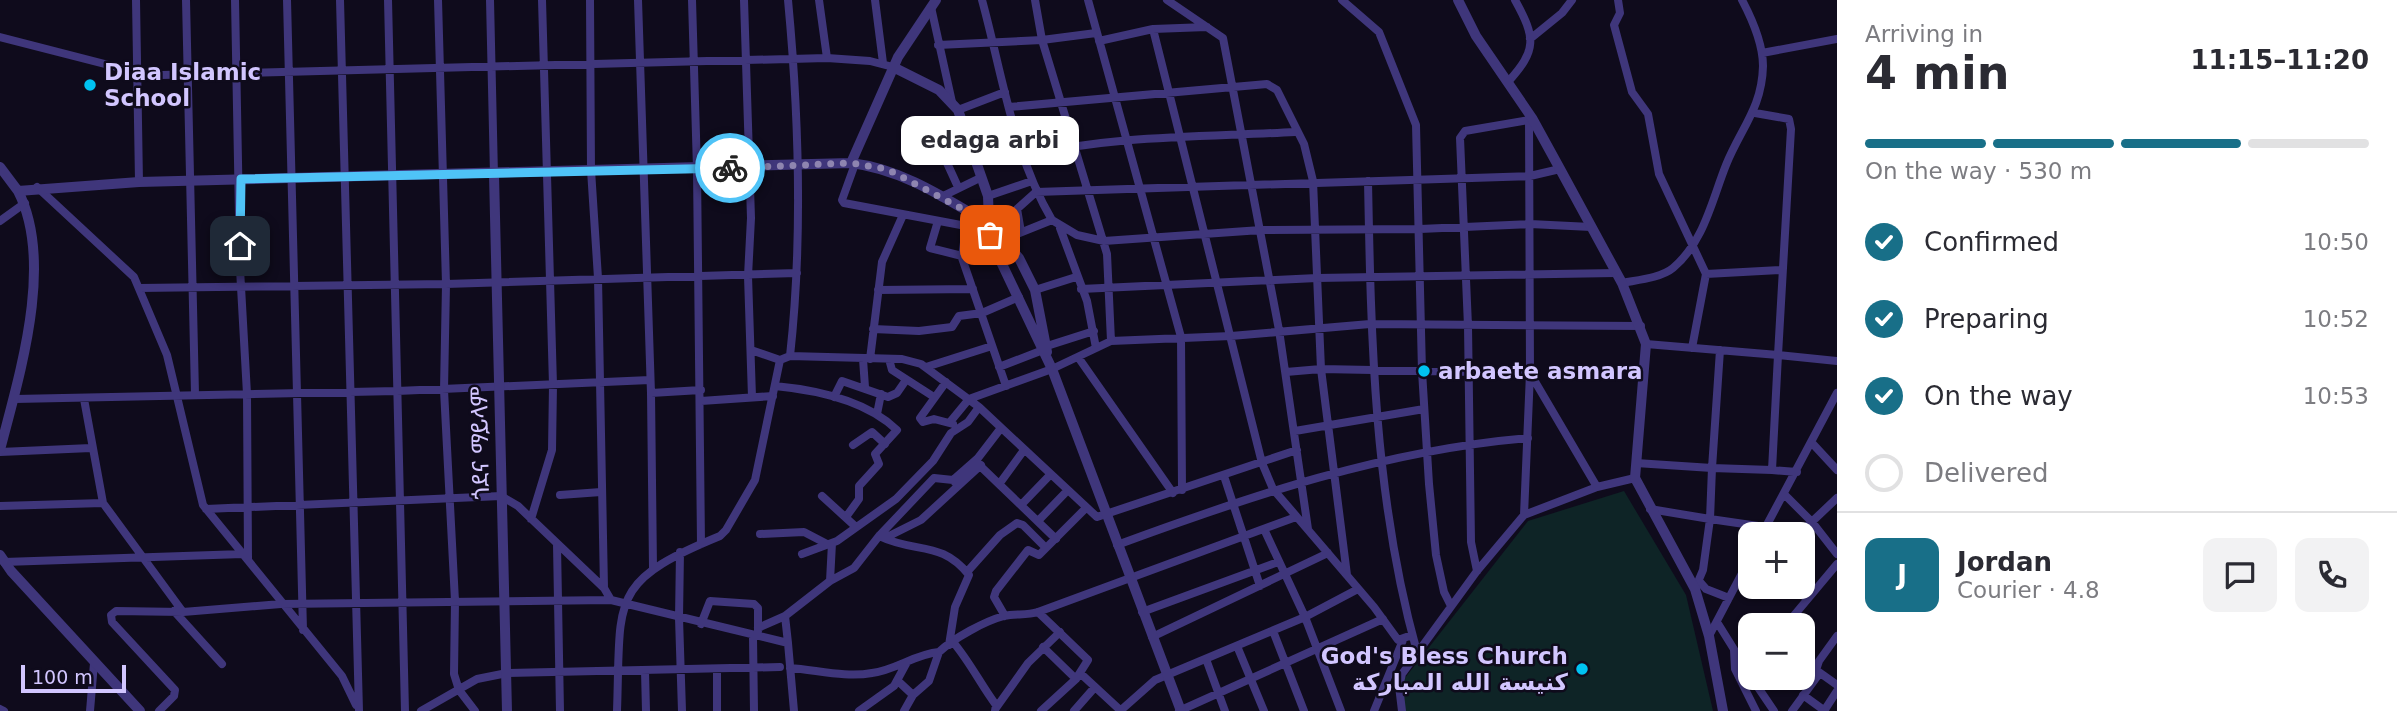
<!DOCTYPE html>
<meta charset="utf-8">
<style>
:root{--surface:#fff;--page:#f2f2f3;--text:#2b2b33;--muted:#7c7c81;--line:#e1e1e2;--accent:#186f88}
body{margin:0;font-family:"DejaVu Sans",Vazirmatn,"Noto Sans Ethiopic",sans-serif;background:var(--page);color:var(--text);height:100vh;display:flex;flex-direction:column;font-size:26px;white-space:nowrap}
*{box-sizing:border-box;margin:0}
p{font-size:23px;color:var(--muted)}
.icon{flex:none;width:38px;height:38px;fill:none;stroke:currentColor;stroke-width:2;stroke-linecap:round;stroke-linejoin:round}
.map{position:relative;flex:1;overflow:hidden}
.drawer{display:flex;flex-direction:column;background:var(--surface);width:560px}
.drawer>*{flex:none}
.buttons{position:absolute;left:1738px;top:522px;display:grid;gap:14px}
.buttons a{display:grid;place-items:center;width:77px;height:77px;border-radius:14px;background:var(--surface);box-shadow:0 2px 5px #0004;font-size:35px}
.scale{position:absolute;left:21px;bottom:18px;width:105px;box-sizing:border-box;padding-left:7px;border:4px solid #d2c6ff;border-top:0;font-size:19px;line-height:24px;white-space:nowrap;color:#d2c6ff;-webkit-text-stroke:5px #0f0b1c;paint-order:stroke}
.pin{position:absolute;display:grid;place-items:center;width:60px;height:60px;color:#fff;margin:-30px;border-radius:14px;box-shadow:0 4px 10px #0006}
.courier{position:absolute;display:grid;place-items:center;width:70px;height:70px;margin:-35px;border:5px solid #4fc3f7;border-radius:50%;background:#fff;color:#222;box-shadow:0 2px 9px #0007}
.bubble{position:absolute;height:49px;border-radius:14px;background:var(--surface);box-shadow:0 2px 5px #0004;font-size:23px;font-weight:700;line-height:49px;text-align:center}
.overview em{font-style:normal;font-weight:700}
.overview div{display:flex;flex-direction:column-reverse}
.overview{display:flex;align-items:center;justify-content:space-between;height:119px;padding:0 28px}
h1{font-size:46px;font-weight:700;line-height:52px}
.bar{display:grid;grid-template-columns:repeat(4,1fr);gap:10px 7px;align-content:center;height:84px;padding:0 28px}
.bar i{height:9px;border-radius:5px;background:var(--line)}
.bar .current{background:var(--accent)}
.bar p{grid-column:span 4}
.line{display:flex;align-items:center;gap:18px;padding:0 28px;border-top:2px solid var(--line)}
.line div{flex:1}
.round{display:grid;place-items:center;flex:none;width:74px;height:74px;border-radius:14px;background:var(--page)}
ol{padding:0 28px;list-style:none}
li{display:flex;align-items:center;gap:21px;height:77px}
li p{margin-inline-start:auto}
li .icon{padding:7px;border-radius:50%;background:var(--accent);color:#fff;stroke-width:4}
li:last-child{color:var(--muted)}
li i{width:38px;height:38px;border:4px solid var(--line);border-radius:50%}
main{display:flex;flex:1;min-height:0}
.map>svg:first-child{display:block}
.green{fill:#0e2426}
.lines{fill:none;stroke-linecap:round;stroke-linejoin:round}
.minor{stroke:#3f367b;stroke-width:8}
.tertiary{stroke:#3f367b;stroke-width:10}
.done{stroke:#8e85b0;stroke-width:7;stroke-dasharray:0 12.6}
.route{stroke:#4fc3f7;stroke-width:9}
.poi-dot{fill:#00c2f1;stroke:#0f0b1c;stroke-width:2.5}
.labels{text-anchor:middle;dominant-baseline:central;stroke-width:5;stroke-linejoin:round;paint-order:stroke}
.poi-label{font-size:23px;font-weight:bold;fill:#d2c6ff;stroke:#0f0b1c;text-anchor:start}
.street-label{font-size:23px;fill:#d2c6ff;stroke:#0f0b1c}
</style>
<main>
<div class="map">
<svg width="1837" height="711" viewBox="0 0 1837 711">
<rect width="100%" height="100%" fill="#0f0b1c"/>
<path class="green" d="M1624 491 1686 595 1713 711H1404L1401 683 1528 521Z"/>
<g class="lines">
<path class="minor" d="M136 0 139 182
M186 0 195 394
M235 0 240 269 247 394 248 560
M287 0 303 630
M340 0 359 711
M388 0 405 711
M438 0 446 284 444 390 455 601 454 674 459 690 475 711
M490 0 494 175
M590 0 591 170 598 278 604 588
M638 0 651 393 653 568
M692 0 697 169 701 544
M744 0 751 218 748 276 752 397
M788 0C799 117 803 239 790 356
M819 0 827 58
M875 0 883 63
M982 0C1002 73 1013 154 1052 220L1005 239
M1035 0 1042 40 1107 254 1111 341
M1088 0 1181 337 1182 490
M1167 0 1223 38 1279 330 1308 529
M1342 0 1379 32 1416 125 1422 371 1429 484 1436 555 1444 592 1451 606
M1618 0 1620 13 1614 25 1632 92 1648 114 1659 174 1706 274 1692 348
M931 7 952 102
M1153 29 1262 463 1273 489 1374 607 1398 640 1412 635
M0 37 136 72 162 75 827 58 870 61 893 67
M1530 39 1562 13 1572 0
M1099 41 1153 29 1207 27
M938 45 1042 40 1096 33
M1762 53 1837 39
M1508 82C1537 50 1536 38 1515 0
M1009 107 1267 84 1277 90 1304 144 1313 181 1321 369 1347 575
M958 110 1005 92
M1755 113 1789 119 1791 129 1778 355 1837 361
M914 122 942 152 958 187
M1025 156C1114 135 1204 137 1295 132
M855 164 842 200 844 203 966 226
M1368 181C1371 339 1374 498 1417 652
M37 187 134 277 167 355 203 505 342 676 356 705
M988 196 1032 181
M941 197 982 177
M968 211 962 258 1006 386
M1052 220 1077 235 1104 241 1261 230 1420 229 1530 224 1591 227
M0 221 25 203
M938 221 930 248 962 256 993 245
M1060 228 1087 301 1096 348
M1021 232 1017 209 1036 192 1530 176 1560 169
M1706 274 1781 270
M1622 283C1637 280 1661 278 1673 268 1704 242 1712 200 1726 165 1741 128 1762 108 1763 66 1763 45 1752 19 1742 0
M139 288 446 284 797 273
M1081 289 1317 278 1616 273
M878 290 973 289
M1035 290 1076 277
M873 329 919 331 952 327 959 316 982 313 1019 297
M1646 344 1778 355 1772 470 1797 472
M1047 346 1094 331
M751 350 780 360 790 356 902 359 921 364 979 407 1097 517 1297 450
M1720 350 1712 468 1772 470
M1078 357 1173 493
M863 359 865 387
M870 359 882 262 903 215
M889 359 892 370 934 397
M926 367 992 346
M999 367 1043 350
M1286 372 1321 369 1530 373 1597 487
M946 382 920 418 923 422 934 419 953 424
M775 386C817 390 866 400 897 430L875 454 879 464 859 486V499L846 517
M651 393 701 390
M834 397 842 381 888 397 897 393 906 380
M15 399 397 391 650 380
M84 399 103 503 183 612
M701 401 773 396
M877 414 881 394
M950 422 969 399 1052 369 1111 341 1231 336 1370 324 1641 326
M1295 431 1424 409
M1812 443 1837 470
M853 445 872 432 885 444
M0 452 91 448
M975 461 1056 539
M1636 463 1712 468 1710 519 1650 509
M1224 476 1260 586
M953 480 978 458 1001 428
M1000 483 1024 450
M1784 494 1812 522 1837 554
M560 495 601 492
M822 496 856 527
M1022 504 1050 475
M0 506 103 503
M206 509 501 496 518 506 604 588 611 600
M1524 515 1530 373 1529 120 1532 118
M531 519 552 450 553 385 542 0
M1038 521 1067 491
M1264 529 1305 617 1341 711
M760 534 804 532 827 544
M1762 534 1837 393
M1799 534 1837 498
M879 536C916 554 941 540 969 575L955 607 949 645
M885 538 921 520 981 465
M557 545 560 711
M1117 545C1250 496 1385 450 1528 438
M680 552 679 618 682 711
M802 554 837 541 896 499 933 461 951 433 968 422 979 407
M4 562 243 554
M1477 571 1471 542 1468 326 1460 138 1465 131 1529 120
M967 572 1000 535 1017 523 1023 525 1046 548
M830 581 832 543
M1699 581 1706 589 1729 598
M1793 586 1806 598
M1695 589 1703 570 1710 519 1765 527
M174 611 222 664
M1038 612 1088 660 1076 679 1041 711
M1142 612 1278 562
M785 616 788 643
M1005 616 994 597 996 591 1028 550 1039 555 1086 508
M1717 622 1750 675
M701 624 710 601 754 604 758 608V631
M1786 625 1837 564
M758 628 785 616 830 581 854 568 879 536 934 478 953 480 958 486
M1273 631 1304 711
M1709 636 1750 558
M1837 636 1819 661 1816 670 1837 685
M753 637 754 711
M1152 637 1328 553
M953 642C970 662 981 685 996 705L995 711
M1237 646 1264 711
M1043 647 1076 679
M1734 650 1735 669 1756 711
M1206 659 1225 711
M790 668C817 670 846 678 872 673 896 670 915 654 939 652
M645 671 646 711
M1080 673 1120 710
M1751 677 1774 711
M898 681 913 695
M1803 695 1825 711
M996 708 1028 663 1060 632
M0 709 4 711
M90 711 94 663
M159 711 174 696 175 690 112 622 111 615 116 611 183 612 281 604 611 600 788 643 794 711
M421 711 477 679 507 673 780 667
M617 711C621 598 608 582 720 536L726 530 755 480 780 360
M717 711V669
M859 711 894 686 907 662
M904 711 913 695 929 681 939 652C954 638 985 621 1004 616 1015 613 1026 616 1038 612L1296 517
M1074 711 1095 687
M1120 711 1155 680 1305 617 1358 589
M1179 711 1383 619
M1374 711 1403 640
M1402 711 1399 686 1402 674 1477 571 1524 515 1597 487 1635 478
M1792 711 1819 674
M1824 711 1837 691"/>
<path class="tertiary" d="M1458 0 1476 36 1532 118 1560 169 1622 283 1646 344 1635 478 1695 589 1709 636 1723 711
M893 67 939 90 958 110 988 196 989 224 1019 258 1035 290 1047 352
M851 163 898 57 936 0
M0 167 18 191 139 182 851 163C902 169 945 198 989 224L993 245 1052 369 1181 711
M494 175 507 711
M0 450C19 376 55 263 18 191
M0 555 11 571 140 711"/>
</g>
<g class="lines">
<path class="done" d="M730 168 851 163 887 169 989 223 990 235"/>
<path class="route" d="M240 246 241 179 730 168"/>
</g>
<g class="poi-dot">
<circle cx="90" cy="85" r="7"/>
<circle cx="1424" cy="371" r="7"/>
<circle cx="1582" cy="669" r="7"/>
</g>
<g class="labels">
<g class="poi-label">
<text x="104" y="72">Diaa Islamic<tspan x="104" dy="26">School</tspan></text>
<text x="1438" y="371">arbaete asmara</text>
<text x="1568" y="656" text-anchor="end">God's Bless Church<tspan x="1568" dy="26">كنيسة الله المباركة</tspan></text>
</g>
<g class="street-label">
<text transform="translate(480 443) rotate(-91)">ጎደና ማይላም</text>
</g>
</g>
</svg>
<div class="buttons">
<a>+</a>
<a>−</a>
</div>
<div class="scale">100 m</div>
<div class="pin" style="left:990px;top:235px;background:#ea580c"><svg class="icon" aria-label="bag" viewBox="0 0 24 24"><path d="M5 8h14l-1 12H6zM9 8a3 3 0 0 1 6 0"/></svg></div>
<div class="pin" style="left:240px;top:246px;background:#1f2937"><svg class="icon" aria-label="home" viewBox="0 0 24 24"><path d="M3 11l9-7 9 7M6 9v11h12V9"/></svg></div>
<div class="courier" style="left:730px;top:168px"><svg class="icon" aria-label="bike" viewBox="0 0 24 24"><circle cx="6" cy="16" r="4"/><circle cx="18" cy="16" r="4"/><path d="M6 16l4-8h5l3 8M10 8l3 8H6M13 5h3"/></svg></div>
<div class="bubble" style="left:901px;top:116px;width:178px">edaga arbi</div>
</div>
<section class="drawer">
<div class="overview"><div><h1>4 min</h1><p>Arriving in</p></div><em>11:15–11:20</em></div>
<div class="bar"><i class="current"></i><i class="current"></i><i class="current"></i><i></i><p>On the way · 530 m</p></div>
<ol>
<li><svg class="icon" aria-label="check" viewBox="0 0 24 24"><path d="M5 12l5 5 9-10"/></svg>Confirmed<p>10:50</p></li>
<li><svg class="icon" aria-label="check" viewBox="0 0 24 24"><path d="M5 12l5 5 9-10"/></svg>Preparing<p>10:52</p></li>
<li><svg class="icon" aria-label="check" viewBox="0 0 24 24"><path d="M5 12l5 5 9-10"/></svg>On the way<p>10:53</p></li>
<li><i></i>Delivered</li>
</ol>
<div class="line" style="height:126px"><b class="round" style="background:var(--accent);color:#fff">J</b><div><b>Jordan</b><p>Courier · 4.8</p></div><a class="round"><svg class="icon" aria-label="chat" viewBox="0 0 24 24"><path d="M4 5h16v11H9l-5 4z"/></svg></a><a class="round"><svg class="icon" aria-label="phone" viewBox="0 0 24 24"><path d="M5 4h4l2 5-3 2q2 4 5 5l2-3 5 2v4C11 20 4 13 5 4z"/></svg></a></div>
</section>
</main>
